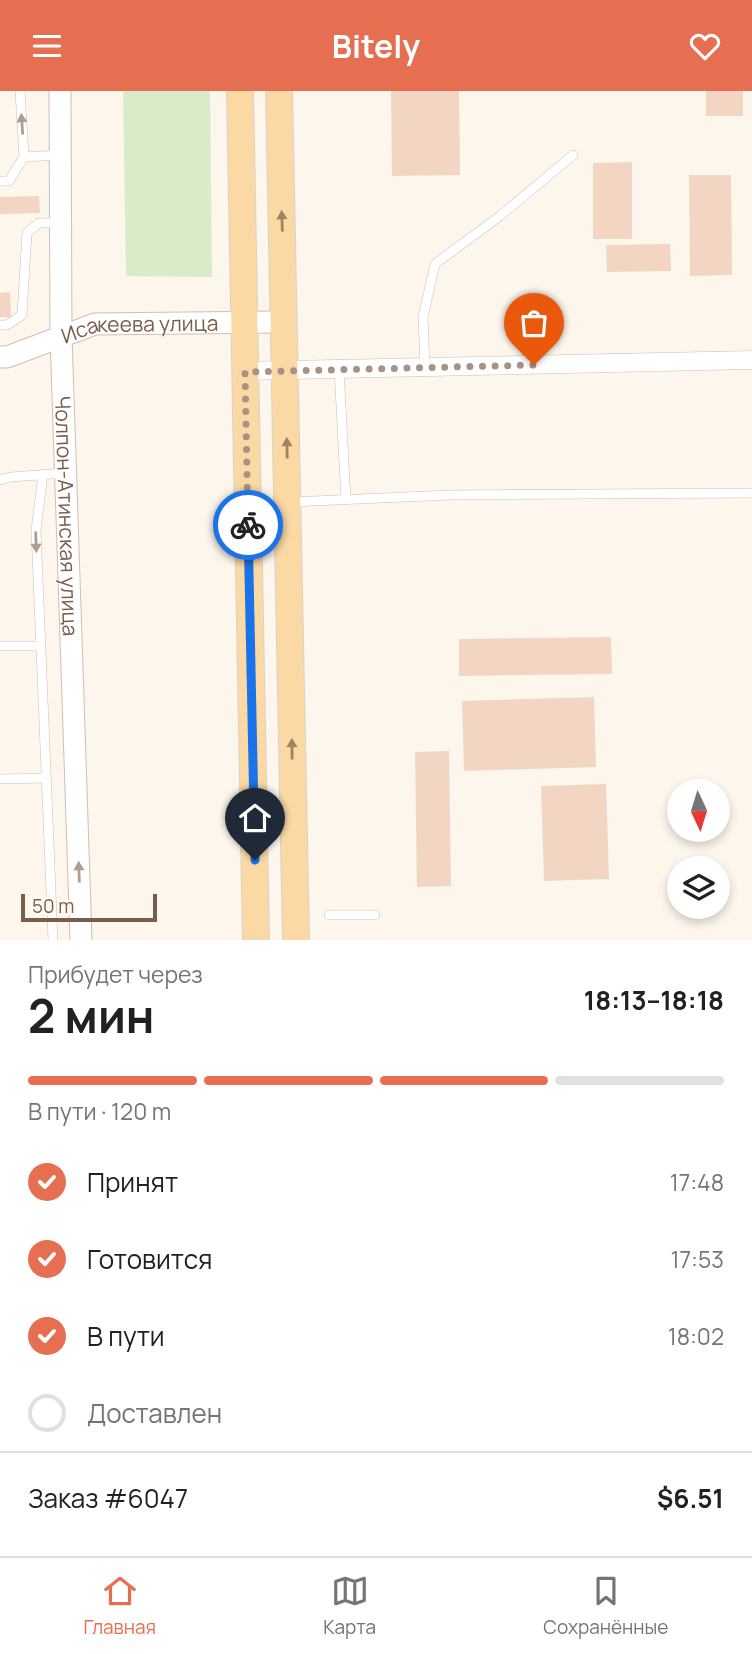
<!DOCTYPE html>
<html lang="ru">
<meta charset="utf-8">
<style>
:root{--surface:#fff;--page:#f6f6f6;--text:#202124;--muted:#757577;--line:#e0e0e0;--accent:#e76f51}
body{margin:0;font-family:Manrope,sans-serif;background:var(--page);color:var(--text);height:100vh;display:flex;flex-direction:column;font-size:26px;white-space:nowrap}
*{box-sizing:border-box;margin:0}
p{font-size:23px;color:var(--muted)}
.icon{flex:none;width:38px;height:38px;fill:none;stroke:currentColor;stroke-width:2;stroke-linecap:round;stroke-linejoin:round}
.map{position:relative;height:849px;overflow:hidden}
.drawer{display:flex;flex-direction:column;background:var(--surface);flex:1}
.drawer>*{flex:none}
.needle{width:46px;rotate:176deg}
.buttons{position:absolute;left:667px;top:688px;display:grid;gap:14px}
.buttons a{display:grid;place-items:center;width:63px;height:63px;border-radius:50%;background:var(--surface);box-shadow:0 4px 10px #0003;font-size:35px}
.scale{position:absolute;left:21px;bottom:18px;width:136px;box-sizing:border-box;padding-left:7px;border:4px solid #7a5c4d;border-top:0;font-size:19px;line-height:24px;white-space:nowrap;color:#7a5c4d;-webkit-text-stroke:5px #fffaf3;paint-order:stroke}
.pin{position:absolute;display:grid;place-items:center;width:60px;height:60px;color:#fff;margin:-72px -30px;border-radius:50% 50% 50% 0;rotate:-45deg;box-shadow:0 0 7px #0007}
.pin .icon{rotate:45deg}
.courier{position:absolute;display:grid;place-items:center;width:70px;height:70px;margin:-35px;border:5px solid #1a73e8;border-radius:50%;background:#fff;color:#222;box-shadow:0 2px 9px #0007}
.overview em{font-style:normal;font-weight:700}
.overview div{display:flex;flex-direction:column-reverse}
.overview{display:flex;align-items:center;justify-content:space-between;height:119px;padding:0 28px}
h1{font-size:46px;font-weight:700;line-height:52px}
.bar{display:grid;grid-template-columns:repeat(4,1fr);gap:10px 7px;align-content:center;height:84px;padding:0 28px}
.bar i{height:9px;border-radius:5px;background:var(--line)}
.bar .selected{background:var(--accent)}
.bar p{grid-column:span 4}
.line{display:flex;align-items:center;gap:18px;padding:0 28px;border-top:2px solid var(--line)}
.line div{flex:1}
ol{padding:0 28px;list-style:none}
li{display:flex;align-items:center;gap:21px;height:77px}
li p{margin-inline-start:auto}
li .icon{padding:7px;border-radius:50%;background:var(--accent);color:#fff;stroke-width:4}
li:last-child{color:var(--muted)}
li i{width:38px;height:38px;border:4px solid var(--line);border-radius:50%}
header{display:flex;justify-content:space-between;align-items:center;height:91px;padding:0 28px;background:var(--accent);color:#fff;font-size:32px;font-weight:700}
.dock{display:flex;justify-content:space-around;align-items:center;height:98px;border-top:2px solid var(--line);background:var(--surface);font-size:19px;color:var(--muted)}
.dock a{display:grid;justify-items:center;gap:4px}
.dock .selected{color:var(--accent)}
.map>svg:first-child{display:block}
.green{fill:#d8ecc9}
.building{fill:#f3d5c3}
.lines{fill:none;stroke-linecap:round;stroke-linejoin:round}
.service-casing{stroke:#d1beb0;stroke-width:10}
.minor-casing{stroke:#d1beb0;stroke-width:19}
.tertiary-casing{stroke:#d1beb0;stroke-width:23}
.primary-casing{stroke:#dad1cd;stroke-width:28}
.service{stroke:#fff;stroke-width:9}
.minor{stroke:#fff;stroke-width:18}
.tertiary{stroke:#fff;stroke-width:21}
.primary{stroke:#fbd9a5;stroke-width:26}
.oneway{fill:#af9d94}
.oneway2{fill:#a18267}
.done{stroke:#a89285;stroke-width:7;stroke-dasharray:0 12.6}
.route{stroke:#1a73e8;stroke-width:9}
.labels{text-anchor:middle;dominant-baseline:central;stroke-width:5;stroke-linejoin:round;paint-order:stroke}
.street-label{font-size:21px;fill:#7a5c4d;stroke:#fffaf3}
</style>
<header><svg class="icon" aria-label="menu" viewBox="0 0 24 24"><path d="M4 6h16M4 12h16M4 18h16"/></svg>Bitely<svg class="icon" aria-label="heart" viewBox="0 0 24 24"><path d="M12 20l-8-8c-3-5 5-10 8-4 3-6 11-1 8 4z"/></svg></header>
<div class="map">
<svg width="752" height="849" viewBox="0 0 752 849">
<rect width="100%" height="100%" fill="#fdf6ec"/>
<path class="green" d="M123 0H210L212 186 126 185Z"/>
<path class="building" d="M391 0H459L460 84 392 85Z
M706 0H743V25H706Z
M632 71V148H593V72Z
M689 84H731L732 184 690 185Z
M39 105 40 122 0 123V106Z
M670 153 671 180 607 181 606 154Z
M10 201 11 226H0V202Z
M611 546 612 583 459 585V548Z
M594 606 596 676 464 680 462 610Z
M449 660 451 795 417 796 415 661Z
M606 693 609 788 544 790 541 695Z"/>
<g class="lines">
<defs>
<path id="service" d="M20 0 24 66
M0 90H9L24 66 59 64
M0 234H7L22 224 27 142 39 132H61
M425 276 423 226 435 173 500 125 573 64
M339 278 346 409
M43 383 36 439 53 849
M0 389 11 386 65 382
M290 411 450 404 752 402
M0 555H39
M0 688 45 687
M329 824H375"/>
<path id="minor" d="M245 280 752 269"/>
<g id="tertiary">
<path id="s1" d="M60 0 61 245 81 849"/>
<path id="s2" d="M0 266H7L95 233 285 231"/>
</g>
<path id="primary" d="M240 0 256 849
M279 0 296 849"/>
</defs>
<use href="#service" class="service-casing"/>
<use href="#minor" class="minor-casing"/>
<use href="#tertiary" class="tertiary-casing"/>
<use href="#primary" class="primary-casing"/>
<use href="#service" class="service"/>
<use href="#minor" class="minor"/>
<use href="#tertiary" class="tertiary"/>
<use href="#primary" class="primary"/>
</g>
<defs><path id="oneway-solid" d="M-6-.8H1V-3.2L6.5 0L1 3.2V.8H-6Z" transform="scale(1.75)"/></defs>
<g class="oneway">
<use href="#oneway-solid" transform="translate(22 33) rotate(-94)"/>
<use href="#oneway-solid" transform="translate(36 451) rotate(88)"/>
<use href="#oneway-solid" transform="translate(79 781) rotate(-92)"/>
</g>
<g class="oneway2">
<use href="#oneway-solid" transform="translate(282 130) rotate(-92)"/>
<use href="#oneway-solid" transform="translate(287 357) rotate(-91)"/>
<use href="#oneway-solid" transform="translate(292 658) rotate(-91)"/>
</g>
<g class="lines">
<path class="done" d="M248 434 245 281 534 274"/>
<path class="route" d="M248 434 255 769"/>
</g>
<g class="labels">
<g class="street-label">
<text stroke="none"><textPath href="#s2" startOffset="145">Исакеева улица</textPath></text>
<text stroke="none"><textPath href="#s1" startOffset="425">Чолпон-Атинская улица</textPath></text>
</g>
</g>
</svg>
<div class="buttons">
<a><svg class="needle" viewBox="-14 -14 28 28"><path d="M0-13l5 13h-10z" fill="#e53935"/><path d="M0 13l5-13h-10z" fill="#757577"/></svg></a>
<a><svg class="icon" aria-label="layers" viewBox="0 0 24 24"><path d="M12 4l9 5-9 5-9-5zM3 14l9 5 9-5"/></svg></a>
</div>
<div class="scale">50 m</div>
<div class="pin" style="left:534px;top:274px;background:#ea580c"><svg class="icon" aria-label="bag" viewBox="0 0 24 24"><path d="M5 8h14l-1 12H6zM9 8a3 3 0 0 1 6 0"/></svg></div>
<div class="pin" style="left:255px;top:769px;background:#1f2937"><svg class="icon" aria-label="home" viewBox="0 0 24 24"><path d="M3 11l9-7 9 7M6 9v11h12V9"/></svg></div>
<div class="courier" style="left:248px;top:434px"><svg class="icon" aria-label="bike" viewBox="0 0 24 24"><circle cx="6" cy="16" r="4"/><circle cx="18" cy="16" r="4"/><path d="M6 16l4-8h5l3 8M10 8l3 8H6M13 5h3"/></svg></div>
</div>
<section class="drawer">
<div class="overview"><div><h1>2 мин</h1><p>Прибудет через</p></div><em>18:13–18:18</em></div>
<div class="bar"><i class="selected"></i><i class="selected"></i><i class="selected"></i><i></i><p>В пути · 120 m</p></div>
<ol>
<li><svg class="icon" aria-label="check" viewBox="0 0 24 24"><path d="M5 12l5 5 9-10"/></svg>Принят<p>17:48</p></li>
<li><svg class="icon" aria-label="check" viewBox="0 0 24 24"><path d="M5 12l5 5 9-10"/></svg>Готовится<p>17:53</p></li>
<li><svg class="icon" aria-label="check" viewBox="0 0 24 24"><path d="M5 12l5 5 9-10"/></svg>В пути<p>18:02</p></li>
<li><i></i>Доставлен</li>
</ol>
<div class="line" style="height:91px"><div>Заказ #6047</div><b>$6.51</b></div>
</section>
<nav class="dock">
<a class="selected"><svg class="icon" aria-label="home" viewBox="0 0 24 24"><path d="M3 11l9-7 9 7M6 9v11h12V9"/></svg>Главная</a>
<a><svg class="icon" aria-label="map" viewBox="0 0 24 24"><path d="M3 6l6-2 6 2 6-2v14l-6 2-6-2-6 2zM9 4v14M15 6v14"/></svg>Карта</a>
<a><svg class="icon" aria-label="saved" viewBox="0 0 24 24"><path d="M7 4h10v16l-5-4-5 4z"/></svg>Сохранённые</a>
</nav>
